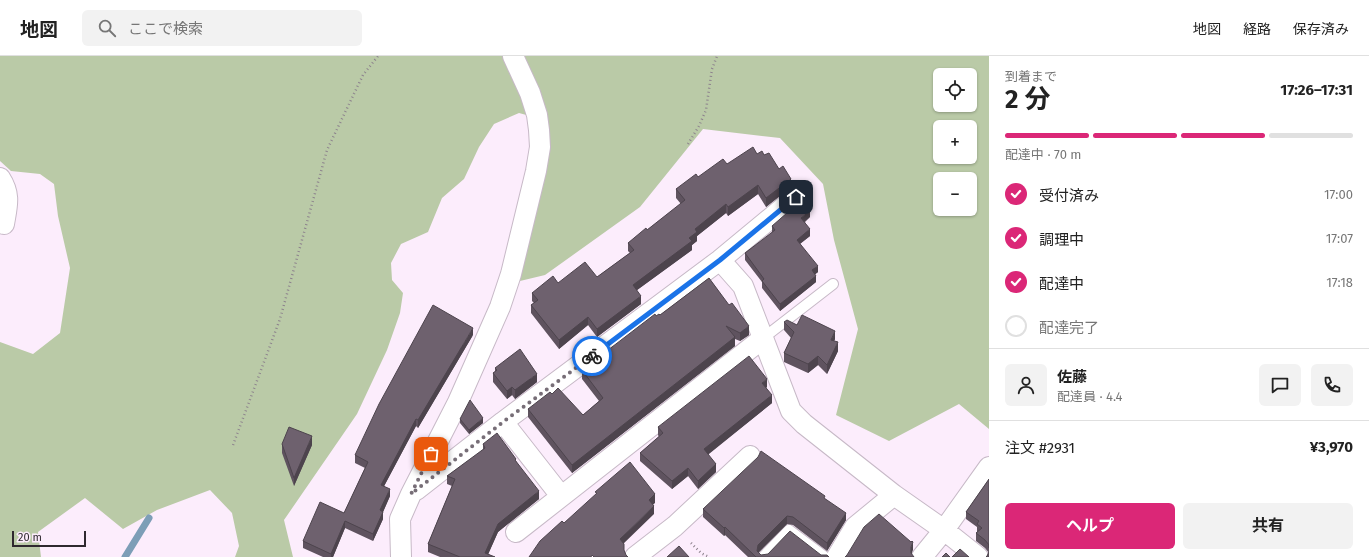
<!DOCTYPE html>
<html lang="ja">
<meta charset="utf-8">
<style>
:root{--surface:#fff;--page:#f2f2f2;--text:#222;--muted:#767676;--line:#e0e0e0;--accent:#db2777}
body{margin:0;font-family:"Fira Sans","Noto Sans JP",sans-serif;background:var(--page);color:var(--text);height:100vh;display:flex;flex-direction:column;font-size:15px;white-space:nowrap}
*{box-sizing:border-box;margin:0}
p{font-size:13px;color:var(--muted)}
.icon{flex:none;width:22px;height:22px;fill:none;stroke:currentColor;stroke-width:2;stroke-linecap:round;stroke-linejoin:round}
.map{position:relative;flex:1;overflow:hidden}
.sheet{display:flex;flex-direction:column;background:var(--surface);width:380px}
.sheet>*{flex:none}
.controls{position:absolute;left:933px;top:12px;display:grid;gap:8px}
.controls a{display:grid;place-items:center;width:44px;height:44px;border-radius:6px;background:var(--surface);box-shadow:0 1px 3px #0004;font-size:20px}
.scale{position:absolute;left:12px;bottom:10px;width:74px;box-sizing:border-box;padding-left:4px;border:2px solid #2f292f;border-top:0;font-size:11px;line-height:14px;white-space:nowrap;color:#2f292f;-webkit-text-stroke:3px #fcedfc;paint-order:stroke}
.pin{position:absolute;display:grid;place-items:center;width:34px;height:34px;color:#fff;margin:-17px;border-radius:8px;box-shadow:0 2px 6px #0006}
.courier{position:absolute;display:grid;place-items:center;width:40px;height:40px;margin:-20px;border:3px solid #1a73e8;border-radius:50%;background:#fff;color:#222;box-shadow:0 1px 5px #0007}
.overview em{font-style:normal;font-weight:700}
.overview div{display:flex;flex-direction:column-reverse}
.overview{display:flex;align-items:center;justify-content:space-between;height:68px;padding:0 16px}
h1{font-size:26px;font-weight:700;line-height:30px}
.bar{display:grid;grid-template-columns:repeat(4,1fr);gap:6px 4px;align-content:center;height:48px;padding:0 16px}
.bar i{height:5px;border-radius:3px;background:var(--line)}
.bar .selected{background:var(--accent)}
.bar p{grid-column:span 4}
.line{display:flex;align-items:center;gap:10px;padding:0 16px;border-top:1px solid var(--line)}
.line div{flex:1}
.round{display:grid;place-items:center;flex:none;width:42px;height:42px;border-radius:6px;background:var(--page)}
ol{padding:0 16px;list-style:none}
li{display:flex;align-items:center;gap:12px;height:44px}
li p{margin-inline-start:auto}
li .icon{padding:4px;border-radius:50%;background:var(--accent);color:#fff;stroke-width:4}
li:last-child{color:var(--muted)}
li i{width:22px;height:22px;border:2px solid var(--line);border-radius:50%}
.action{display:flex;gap:8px;margin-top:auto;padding:8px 16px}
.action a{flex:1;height:46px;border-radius:6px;background:var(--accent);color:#fff;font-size:16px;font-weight:700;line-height:46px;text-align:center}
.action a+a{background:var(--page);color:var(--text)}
header{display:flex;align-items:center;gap:24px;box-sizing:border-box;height:56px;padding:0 20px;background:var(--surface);border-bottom:1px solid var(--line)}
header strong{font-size:19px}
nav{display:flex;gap:22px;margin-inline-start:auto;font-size:14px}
.search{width:280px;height:36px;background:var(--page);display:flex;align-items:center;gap:10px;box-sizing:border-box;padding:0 14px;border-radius:6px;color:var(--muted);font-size:15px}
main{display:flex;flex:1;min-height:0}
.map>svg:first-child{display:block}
.forest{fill:#bacaa7;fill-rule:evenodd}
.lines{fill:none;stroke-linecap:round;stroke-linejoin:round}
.stream{stroke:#7d9eb7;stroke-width:7}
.lane-casing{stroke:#c7b9c7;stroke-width:12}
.street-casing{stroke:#c7b9c7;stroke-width:22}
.path{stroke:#8d838d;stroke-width:2.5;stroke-dasharray:1 3;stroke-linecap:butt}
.lane{stroke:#fff;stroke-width:10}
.street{stroke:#fff;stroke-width:20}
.wall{fill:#5f535f}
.shaded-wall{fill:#4d444d}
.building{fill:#6e616e;stroke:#4d444d}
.done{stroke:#776e77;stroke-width:4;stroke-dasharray:0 7.2}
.route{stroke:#1a73e8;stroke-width:5}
</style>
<header>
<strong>地図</strong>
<div class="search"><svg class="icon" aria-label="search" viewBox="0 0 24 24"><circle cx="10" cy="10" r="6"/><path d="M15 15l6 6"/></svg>ここで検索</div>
<nav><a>地図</a><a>経路</a><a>保存済み</a></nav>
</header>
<main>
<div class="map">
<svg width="989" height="501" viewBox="0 0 989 501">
<rect width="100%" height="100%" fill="#fcedfc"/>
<path class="forest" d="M0 0H989V373L959 348 889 385 836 359 858 273 834 184 823 128 780 82 703 73 640 151 545 219 520 225 523 185 545 64 519 57 494 68 479 91 464 123 442 142 428 176 401 188 391 207 392 224 403 237 400 257 387 294 357 358 284 464 293 501H235L239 490 232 457 210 434 157 454 123 473 85 442 38 476 41 501H0V286L33 298 60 277 70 212 58 160 54 128 40 118 11 115 0 105ZM940 19H970V49H940ZM940 71H970V101H940ZM940 123H970V153H940Z"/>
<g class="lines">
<path class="stream" d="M125 501 149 462"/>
<defs>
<path id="lane" d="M762 283 833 228
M763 501 789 474 825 501"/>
<path id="street" d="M0 122C11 139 7 150 4 168
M720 204 743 230 791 355 804 368 894 439 944 474 978 501
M503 366 561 440
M416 434 503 366 720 204 796 141
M516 476 762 283
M401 501 400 463 411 438 458 346 500 251 511 218 536 115 540 91 539 74 537 59 530 37 513 0
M635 501 675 470 750 400
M837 501 855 471 894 439
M922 501 944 474 989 411"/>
</defs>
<use href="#lane" class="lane-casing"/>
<use href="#street" class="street-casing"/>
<path class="path" d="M688 88 699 70 706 54 712 13 717 0
M233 389 280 263 327 94 363 19 378 0
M691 487 701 497 709 501"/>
<use href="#lane" class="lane"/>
<use href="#street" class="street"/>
</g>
<path class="wall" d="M757 98 764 99 791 131 766 151 758 138 728 160 726 157 697 180V185L692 189V194L637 234 641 248 597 281 588 269 559 293 531 257V249L534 247 532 245V237L558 227 597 221 630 197 628 195V187L647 174 681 148 676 142V133L698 121 727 108Z
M810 161 805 166 810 180 800 188 818 216 815 218 816 226 780 255 762 232V226L745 204V197L772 177V170Z
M709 222 749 279 740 285 735 283V290L572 417 528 361V353L552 338 583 359 599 345 582 323V314L656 260 660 259Z
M784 266 797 269 835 283 834 285 838 295 827 318 818 309 808 317 784 306V297L791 282 784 274Z
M473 279 418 372 416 370 384 430 390 440 383 456V463L373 485 345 472 333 501H323L303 492V485L344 457 365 412 355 407V399Z
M495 312 537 326 515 343 512 339 507 343 493 326V317L495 316Z
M767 331 766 332 772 347 708 398 716 416 698 433 688 420 672 433 640 405V397L659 381 658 379V371Z
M460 363 483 367 469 378 460 367Z
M282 388 312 389 294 430 282 397Z
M483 388 516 405 539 443 498 476 488 498 495 501H440L428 496V488L452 430 447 428V420L483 394Z
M989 423V501L987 500 989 497 985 492 976 485V477L978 476H977V471L966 463V456Z
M825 443 846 464 827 495 793 469 787 468 758 497 761 499H821L829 501H748L725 479 724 480 703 461V453Z"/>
<path class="shaded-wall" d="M791 123V131L766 151V142Z
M758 129V138L728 160V151Z
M726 148V157L697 180V185L692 189V194L633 237V229L689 182 695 173Z
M810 155V161L801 168V162Z
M810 173V180L797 190V184Z
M818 210V216L812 221V214Z
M816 220V226L780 255V248Z
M641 240V248L597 281V273Z
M588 261V269L559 293V284Z
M749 270V279L740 285V277Z
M473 272V279L418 372V364Z
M835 275V283L831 292V284Z
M735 281V290L572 417V409Z
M838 286V295L827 318V309Z
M818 300V309L808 317V308Z
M537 318V326L515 343V334Z
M767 323V331L762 335V327Z
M512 331V339L507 343V335Z
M772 339V347L704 402V393Z
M483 362V367L469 378V374Z
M416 363V370L381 436V429Z
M312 380V389L294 430V422Z
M716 408V416L698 433V425Z
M688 412V420L672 433V425Z
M390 433V440L383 456V463L373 485V478L380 454Z
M539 435V443L498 476 487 501 485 497 498 468Z
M655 438V447L649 452V444Z
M654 450V458L620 491V483Z
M846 457V464L827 495V487Z
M787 460V468L758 497 757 495 758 489Z
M345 465V472L333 501H331V498Z
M725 471V479L724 480V472Z
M913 486V494L911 499V491Z"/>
<path class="building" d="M753 91 757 98 762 95 764 99 769 97 779 113 783 110 791 123 766 142 758 129 728 151 726 148 695 173 697 176 689 182 692 185 633 229 641 240 597 273 588 261 559 284 531 249 538 244 532 237 553 220 558 227 585 206 597 221 634 194 628 187 646 172 647 174 685 144 676 133 696 118 698 121 723 103 727 108Z
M803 143 810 155 801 162 810 173 797 184 818 210 812 214 816 220 780 248 762 225 764 223 745 197 775 174 772 170Z
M709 222 729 249 732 247 749 270 740 277 726 270 735 281 572 409 528 353 550 336 552 338 558 332 583 359 603 342 582 314 655 258 656 260 659 258 660 259Z
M433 249 473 272 418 364 416 363 381 429 390 433 380 454 383 456 373 478 345 465 331 498 303 485 320 446 344 457 368 406 355 399 379 348Z
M802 259 835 275 831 284 838 286 827 309 818 300 808 308 784 297 794 276 784 266 787 264 797 269Z
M520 293 537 318 515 334 512 331 507 335 493 317 497 314 495 312Z
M749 300 767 323 762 327 772 339 704 393 716 408 698 425 688 412 672 425 640 397 663 377 658 371Z
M470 344 483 362 469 374 460 363Z
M289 371 312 380 294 422 282 388Z
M497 377 516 403 515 404 539 435 498 468 485 497 495 501H460L428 488 455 423 447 420 485 392 483 388Z
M761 395 825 440 824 442 846 457 827 487 793 461 787 460 758 489 757 495 761 499 768 498 790 475 821 499H827L829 501H756L725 471 724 472 703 453 758 401Z
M630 406 655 438 649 444 654 450 620 483 624 488V494L626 499 628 501H594L592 499 591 501H529L540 485 562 465 564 467 597 437 595 436Z
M989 423V492V489L985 484 976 477 982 472 977 468 979 465 966 456Z
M879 458 911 486 912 485 913 486 911 491V497L914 501H845L847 499 864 471Z
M679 490 689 501H667Z
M960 493 969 501H952Z
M989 496V501H986L987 500Z
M946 497 950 501H942Z"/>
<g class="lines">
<path class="done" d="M431 398 411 438 503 366 592 300"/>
<path class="route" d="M592 300 720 204 796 141"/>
</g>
</svg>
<div class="controls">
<a><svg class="icon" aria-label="locate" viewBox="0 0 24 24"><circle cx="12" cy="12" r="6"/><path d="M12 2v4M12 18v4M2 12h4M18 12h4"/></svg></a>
<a>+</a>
<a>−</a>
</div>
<div class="scale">20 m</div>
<div class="pin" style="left:431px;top:398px;background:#ea580c"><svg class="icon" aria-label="bag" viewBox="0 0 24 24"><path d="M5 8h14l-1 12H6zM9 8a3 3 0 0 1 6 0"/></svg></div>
<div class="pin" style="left:796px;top:141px;background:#1f2937"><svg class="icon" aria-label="home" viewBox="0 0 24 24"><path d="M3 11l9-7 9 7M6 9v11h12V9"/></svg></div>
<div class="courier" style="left:592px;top:300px"><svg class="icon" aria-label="bike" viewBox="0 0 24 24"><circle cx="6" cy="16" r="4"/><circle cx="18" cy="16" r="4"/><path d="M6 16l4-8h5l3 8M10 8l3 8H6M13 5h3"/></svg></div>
</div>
<section class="sheet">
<div class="overview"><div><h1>2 分</h1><p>到着まで</p></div><em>17:26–17:31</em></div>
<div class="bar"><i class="selected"></i><i class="selected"></i><i class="selected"></i><i></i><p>配達中 · 70 m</p></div>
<ol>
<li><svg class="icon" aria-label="check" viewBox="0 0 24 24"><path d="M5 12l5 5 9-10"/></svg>受付済み<p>17:00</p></li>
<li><svg class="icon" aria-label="check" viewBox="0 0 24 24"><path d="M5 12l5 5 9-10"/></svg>調理中<p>17:07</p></li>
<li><svg class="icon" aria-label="check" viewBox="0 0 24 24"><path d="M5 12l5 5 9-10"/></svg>配達中<p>17:18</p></li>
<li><i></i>配達完了</li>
</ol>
<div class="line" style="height:72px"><a class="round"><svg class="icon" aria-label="person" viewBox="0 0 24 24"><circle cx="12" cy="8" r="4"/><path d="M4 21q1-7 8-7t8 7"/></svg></a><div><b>佐藤</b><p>配達員 · 4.4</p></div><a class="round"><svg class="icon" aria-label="chat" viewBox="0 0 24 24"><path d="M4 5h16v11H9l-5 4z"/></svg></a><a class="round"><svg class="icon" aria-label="phone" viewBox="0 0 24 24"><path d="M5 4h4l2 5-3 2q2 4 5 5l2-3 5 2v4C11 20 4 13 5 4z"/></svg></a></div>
<div class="line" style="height:52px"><div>注文 #2931</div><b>¥3,970</b></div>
<div class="action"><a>ヘルプ</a><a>共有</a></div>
</section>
</main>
